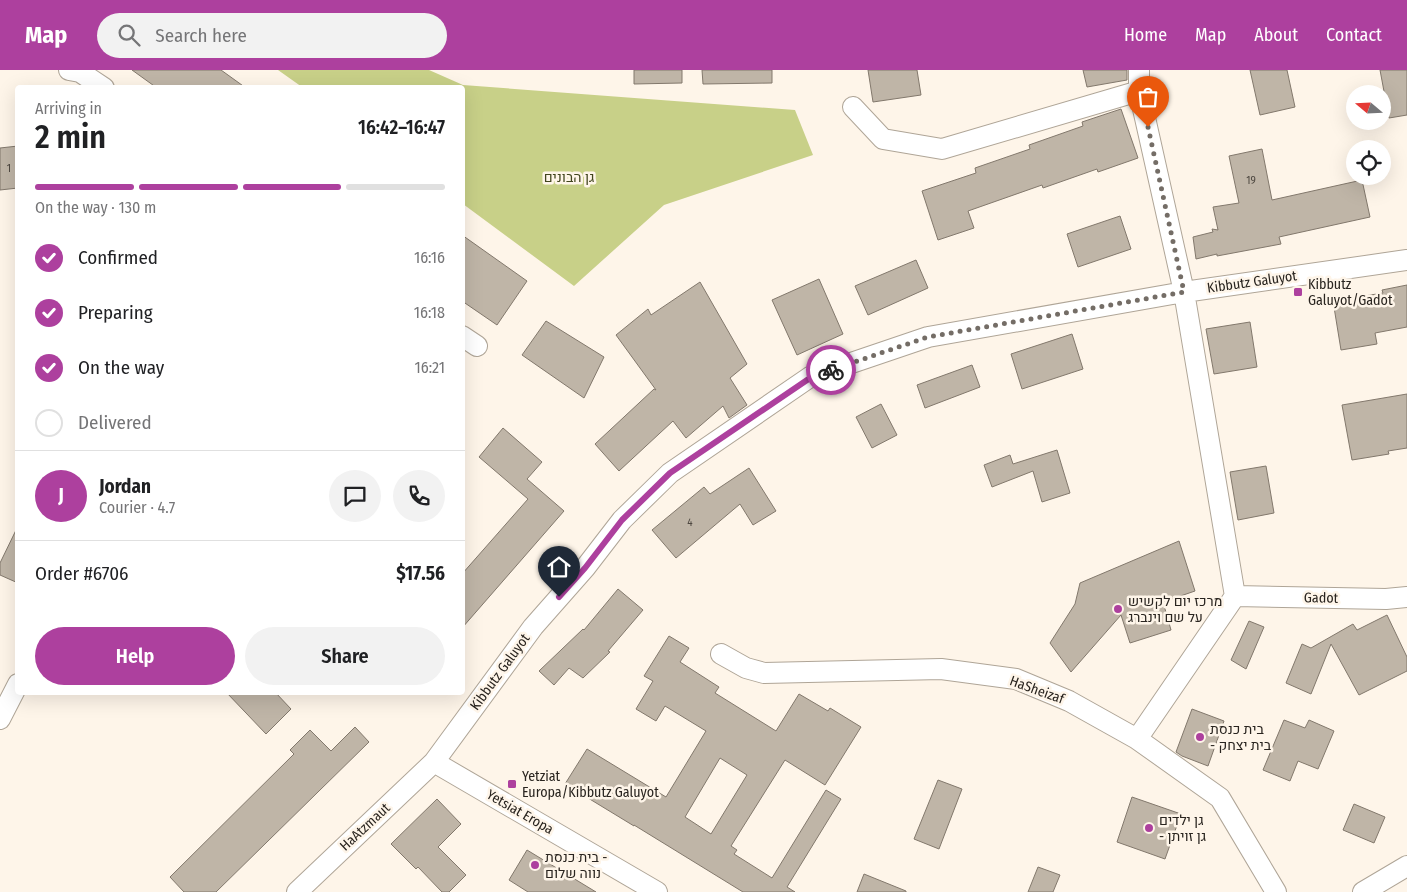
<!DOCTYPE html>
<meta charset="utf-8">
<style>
:root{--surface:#fff;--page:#f2f2f2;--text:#202124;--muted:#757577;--line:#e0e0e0;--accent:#ad409e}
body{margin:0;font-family:"Fira Sans Condensed",Heebo,sans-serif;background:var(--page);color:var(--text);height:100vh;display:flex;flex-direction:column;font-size:19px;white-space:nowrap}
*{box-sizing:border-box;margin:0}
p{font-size:16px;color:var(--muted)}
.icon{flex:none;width:28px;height:28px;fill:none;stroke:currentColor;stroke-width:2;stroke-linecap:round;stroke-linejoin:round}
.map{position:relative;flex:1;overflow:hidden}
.drawer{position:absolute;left:15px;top:15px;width:450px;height:610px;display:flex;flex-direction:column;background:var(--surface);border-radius:5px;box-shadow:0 5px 20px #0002}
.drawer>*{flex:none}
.needle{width:32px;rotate:289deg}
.controls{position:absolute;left:1346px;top:15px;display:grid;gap:10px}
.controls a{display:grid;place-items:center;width:45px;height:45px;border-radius:50%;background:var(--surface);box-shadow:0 5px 20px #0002;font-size:25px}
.pin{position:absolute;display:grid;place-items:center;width:42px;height:42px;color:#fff;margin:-51px -21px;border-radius:50% 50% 50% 0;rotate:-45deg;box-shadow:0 0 5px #0007}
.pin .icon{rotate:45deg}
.courier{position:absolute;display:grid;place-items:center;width:50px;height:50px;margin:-25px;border:4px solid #ad409e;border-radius:50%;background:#fff;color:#222;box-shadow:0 1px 6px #0007}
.overview em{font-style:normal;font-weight:600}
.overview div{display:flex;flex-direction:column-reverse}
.overview{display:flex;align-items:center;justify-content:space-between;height:85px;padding:0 20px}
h1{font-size:32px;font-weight:600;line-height:38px}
.bar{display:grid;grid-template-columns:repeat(4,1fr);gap:8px 5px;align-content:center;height:60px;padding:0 20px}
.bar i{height:6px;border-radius:4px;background:var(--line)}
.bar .selected{background:var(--accent)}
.bar p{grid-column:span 4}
.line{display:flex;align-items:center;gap:12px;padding:0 20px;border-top:1px solid var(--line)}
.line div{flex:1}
.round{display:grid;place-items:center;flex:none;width:52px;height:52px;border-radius:26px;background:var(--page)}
ol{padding:0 20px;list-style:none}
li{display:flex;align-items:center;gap:15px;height:55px}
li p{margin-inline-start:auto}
li .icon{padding:5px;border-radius:50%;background:var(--accent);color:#fff;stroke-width:4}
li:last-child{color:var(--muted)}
li i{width:28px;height:28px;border:2px solid var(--line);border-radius:50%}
.action{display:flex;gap:10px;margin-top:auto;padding:10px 20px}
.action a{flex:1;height:58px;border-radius:30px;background:var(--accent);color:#fff;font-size:20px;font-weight:600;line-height:58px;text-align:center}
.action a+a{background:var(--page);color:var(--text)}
header{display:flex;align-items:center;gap:30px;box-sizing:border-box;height:70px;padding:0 25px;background:var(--accent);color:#fff}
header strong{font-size:24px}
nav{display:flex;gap:28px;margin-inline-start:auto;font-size:18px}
.search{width:350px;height:45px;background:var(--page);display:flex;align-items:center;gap:12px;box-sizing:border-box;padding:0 18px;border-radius:28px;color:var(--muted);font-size:19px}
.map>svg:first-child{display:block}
.green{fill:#c8d088}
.building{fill:#bfb5a7;stroke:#82786c;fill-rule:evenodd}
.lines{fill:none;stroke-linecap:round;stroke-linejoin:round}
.minor-casing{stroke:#afa597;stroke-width:22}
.minor{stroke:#fff;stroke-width:20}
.done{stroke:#746d66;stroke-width:5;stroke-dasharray:0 9}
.route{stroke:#ad409e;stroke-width:6}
.poi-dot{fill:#ad409e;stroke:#fef5e9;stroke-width:2}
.labels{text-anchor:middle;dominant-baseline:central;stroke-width:5;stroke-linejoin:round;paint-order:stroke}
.number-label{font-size:11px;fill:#4e4841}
.park-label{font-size:14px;fill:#41451d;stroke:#fef5e9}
.street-label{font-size:14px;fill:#29241f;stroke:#fef5e9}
.poi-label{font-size:14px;fill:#29241f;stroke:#fef5e9;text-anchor:start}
</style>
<header>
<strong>Map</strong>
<div class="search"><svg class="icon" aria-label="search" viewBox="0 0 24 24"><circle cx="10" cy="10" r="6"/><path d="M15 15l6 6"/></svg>Search here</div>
<nav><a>Home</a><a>Map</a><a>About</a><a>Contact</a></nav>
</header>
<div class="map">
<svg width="1407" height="822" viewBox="0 0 1407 822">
<rect width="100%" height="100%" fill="#fef5e9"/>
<path class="green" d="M278 0H429L463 15 795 40 813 85 664 135 574 216 463 134 462 18 302 17Z"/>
<path class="building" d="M132 0H221L246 18H157Z
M634 0H682V13L634 14Z
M702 0H772V13L703 14Z
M868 0H917L921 25 873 32Z
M1083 0H1127V10L1087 17Z
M1250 0H1287L1295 37 1260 45Z
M1380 0H1407V45L1389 48Z
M1121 39 1138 88 1098 102 1097 99 1043 118 1042 115 968 141 974 158 938 170 922 121 976 103 975 98 1030 79 1029 75 1083 56 1082 52Z
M18 76V118L0 120V78Z
M1262 79 1272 130 1362 110 1370 147 1279 167 1281 174 1217 186V184L1196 189 1193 167 1213 162 1212 159 1218 160 1213 137 1239 133 1229 86Z
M1120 146 1131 179 1078 197 1067 164Z
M462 165 527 211 497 255 462 231Z
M916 190 928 218 868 245 855 216Z
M819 209 843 264 797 285 772 230Z
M700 212 747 294 730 308 747 335 729 348 723 336 686 368 673 351 619 401 595 374 654 319 656 320 616 265 648 239 651 245Z
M1407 215V257L1375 263 1377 274 1341 280 1333 231 1383 223 1382 220Z
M546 251 604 287 584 328 522 285Z
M1250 252 1257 297 1214 304 1206 259Z
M1072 264 1083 299 1022 319 1011 284Z
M972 295 980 317 925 338 917 315Z
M1407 324V378L1388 381 1389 384 1352 390 1342 335Z
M881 334 897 365 872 378 856 347Z
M503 358 542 392 527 409 564 441 462 558V504L528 429 479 387Z
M1057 380 1070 423 1042 432 1033 401 992 417 984 395 1010 385 1013 394Z
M1266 396 1274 443 1238 450 1230 402Z
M749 398 776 441 753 455 740 434 676 488 652 460 704 417 710 424Z
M18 456V513L0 505V493Z
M1179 471 1195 521 1163 532 1171 560 1130 573 1121 545 1071 602 1050 573 1075 534 1080 513Z
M618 519 643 540 608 581 610 582 583 608 569 598 554 615 539 601 583 559 584 560Z
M1387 545 1407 587V601L1359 625 1331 574 1311 624 1286 613 1302 574 1311 578 1353 554 1357 560Z
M1249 551 1264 557 1246 599 1231 590Z
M669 566 689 578 680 592 719 617 715 623 776 661 799 624 828 641 830 638 861 657 825 715 785 690 731 776 737 780 734 784 772 808 826 720 841 729 787 817 795 822H743L634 755V756L565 714 587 679 666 727 706 661 665 636 656 651 636 639 653 611 644 606ZM720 688 747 705 711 764 685 747Z
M226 622H275L291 639 266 664Z
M1192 639 1224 651 1208 696 1182 686 1176 682Z
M1284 650 1305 658 1309 650 1334 661 1318 699 1298 691 1290 711 1263 700Z
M355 657 369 672 216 822H184L170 807 294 684 290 680 310 660 331 681Z
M938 710 962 719 939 779 914 769Z
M1132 727 1181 744 1165 789 1117 772Z
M437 729 461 754 438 777 466 805 449 822H442L418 797 416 799 391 774Z
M1354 734 1385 747 1374 773 1343 760Z
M527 780 596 822H528L509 810Z
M1038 797 1060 805 1053 822H1028Z
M864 804 906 821V822H857Z"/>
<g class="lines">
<defs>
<path id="minor" d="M69 0 80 2 104 18
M853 37 883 69 942 79 1139 21
M462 266 477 276
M1235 526 1386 529 1407 527
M721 584 746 598 764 603 941 599 1016 609 1069 631 1137 669 1220 728 1276 822
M0 649 18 614
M1137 669 1235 526 1184 222 1139 21V0
M434 692 657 822
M297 822 434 692 533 557 585 498 622 450 670 403 810 307 928 267 1184 222 1407 190
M1363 822 1407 796"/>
</defs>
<use href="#minor" class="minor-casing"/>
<use href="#minor" class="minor"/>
</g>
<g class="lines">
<path class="done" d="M831 300 928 267 1184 222 1148 57"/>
<path class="route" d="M559 527 585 498 622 450 670 403 810 308 831 300"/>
</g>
<g class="poi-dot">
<rect x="1293" y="217" width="10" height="10" rx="2.5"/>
<circle cx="1118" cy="539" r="5"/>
<circle cx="1200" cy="667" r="5"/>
<rect x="507" y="709" width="10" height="10" rx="2.5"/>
<circle cx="1149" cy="758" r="5"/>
<circle cx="535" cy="795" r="5"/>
</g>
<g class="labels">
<g class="number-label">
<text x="9" y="98">1</text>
<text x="1251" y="110">19</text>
<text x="690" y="452">4</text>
</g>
<g class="park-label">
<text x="569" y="107">גן הבונים</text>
</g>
<g class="street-label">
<text transform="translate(1252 212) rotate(-8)">Kibbutz Galuyot</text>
<text transform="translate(1321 528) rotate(1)">Gadot</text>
<text transform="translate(500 602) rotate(-54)">Kibbutz Galuyot</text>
<text transform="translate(1037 620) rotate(20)">HaSheizaf</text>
<text transform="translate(520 742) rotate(30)">Yetsiat Eropa</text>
<text transform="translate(365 757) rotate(-43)">HaAtzmaut</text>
</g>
<g class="poi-label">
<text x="1308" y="214">Kibbutz<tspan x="1308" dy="16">Galuyot/Gadot</tspan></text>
<text x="1128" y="531">מרכז יום לקשיש<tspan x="1128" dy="16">על שם וינברג</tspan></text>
<text x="1210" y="659">בית כנסת<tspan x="1210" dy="16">- בית יצחק</tspan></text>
<text x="522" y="706">Yetziat<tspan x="522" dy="16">Europa/Kibbutz Galuyot</tspan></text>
<text x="1159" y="750">גן ילדים<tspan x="1159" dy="16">- גן זויתן</tspan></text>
<text x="545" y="787">בית כנסת -<tspan x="545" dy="16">נווה שלום</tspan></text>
</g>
</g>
</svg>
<div class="controls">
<a><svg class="needle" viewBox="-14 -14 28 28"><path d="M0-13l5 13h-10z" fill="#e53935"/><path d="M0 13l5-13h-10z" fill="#757577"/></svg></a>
<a><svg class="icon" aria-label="locate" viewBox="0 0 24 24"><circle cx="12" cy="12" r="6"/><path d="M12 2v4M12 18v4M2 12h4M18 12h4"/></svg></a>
</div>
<div class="pin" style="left:1148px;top:57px;background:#ea580c"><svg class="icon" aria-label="bag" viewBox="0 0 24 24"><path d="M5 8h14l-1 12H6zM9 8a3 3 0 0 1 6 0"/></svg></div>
<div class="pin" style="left:559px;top:527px;background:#1f2937"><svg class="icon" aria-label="home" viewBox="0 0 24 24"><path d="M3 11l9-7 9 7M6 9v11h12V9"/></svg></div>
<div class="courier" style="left:831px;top:300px"><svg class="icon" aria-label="bike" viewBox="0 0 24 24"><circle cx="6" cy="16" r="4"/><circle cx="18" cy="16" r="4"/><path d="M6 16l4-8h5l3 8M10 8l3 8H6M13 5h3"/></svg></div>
<section class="drawer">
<div class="overview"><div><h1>2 min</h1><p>Arriving in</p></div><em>16:42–16:47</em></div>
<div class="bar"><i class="selected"></i><i class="selected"></i><i class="selected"></i><i></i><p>On the way · 130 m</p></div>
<ol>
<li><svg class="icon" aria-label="check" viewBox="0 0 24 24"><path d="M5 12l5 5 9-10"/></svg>Confirmed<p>16:16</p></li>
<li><svg class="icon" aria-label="check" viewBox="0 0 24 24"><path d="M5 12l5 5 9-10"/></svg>Preparing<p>16:18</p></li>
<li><svg class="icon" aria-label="check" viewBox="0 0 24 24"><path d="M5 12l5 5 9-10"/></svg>On the way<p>16:21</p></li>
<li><i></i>Delivered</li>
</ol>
<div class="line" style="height:90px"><b class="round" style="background:var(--accent);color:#fff">J</b><div><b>Jordan</b><p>Courier · 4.7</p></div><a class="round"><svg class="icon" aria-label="chat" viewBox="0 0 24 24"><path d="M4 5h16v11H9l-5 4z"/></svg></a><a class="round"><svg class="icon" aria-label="phone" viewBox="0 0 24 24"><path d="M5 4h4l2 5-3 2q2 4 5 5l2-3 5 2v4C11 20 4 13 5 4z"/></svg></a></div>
<div class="line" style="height:65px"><div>Order #6706</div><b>$17.56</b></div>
<div class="action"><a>Help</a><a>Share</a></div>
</section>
</div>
